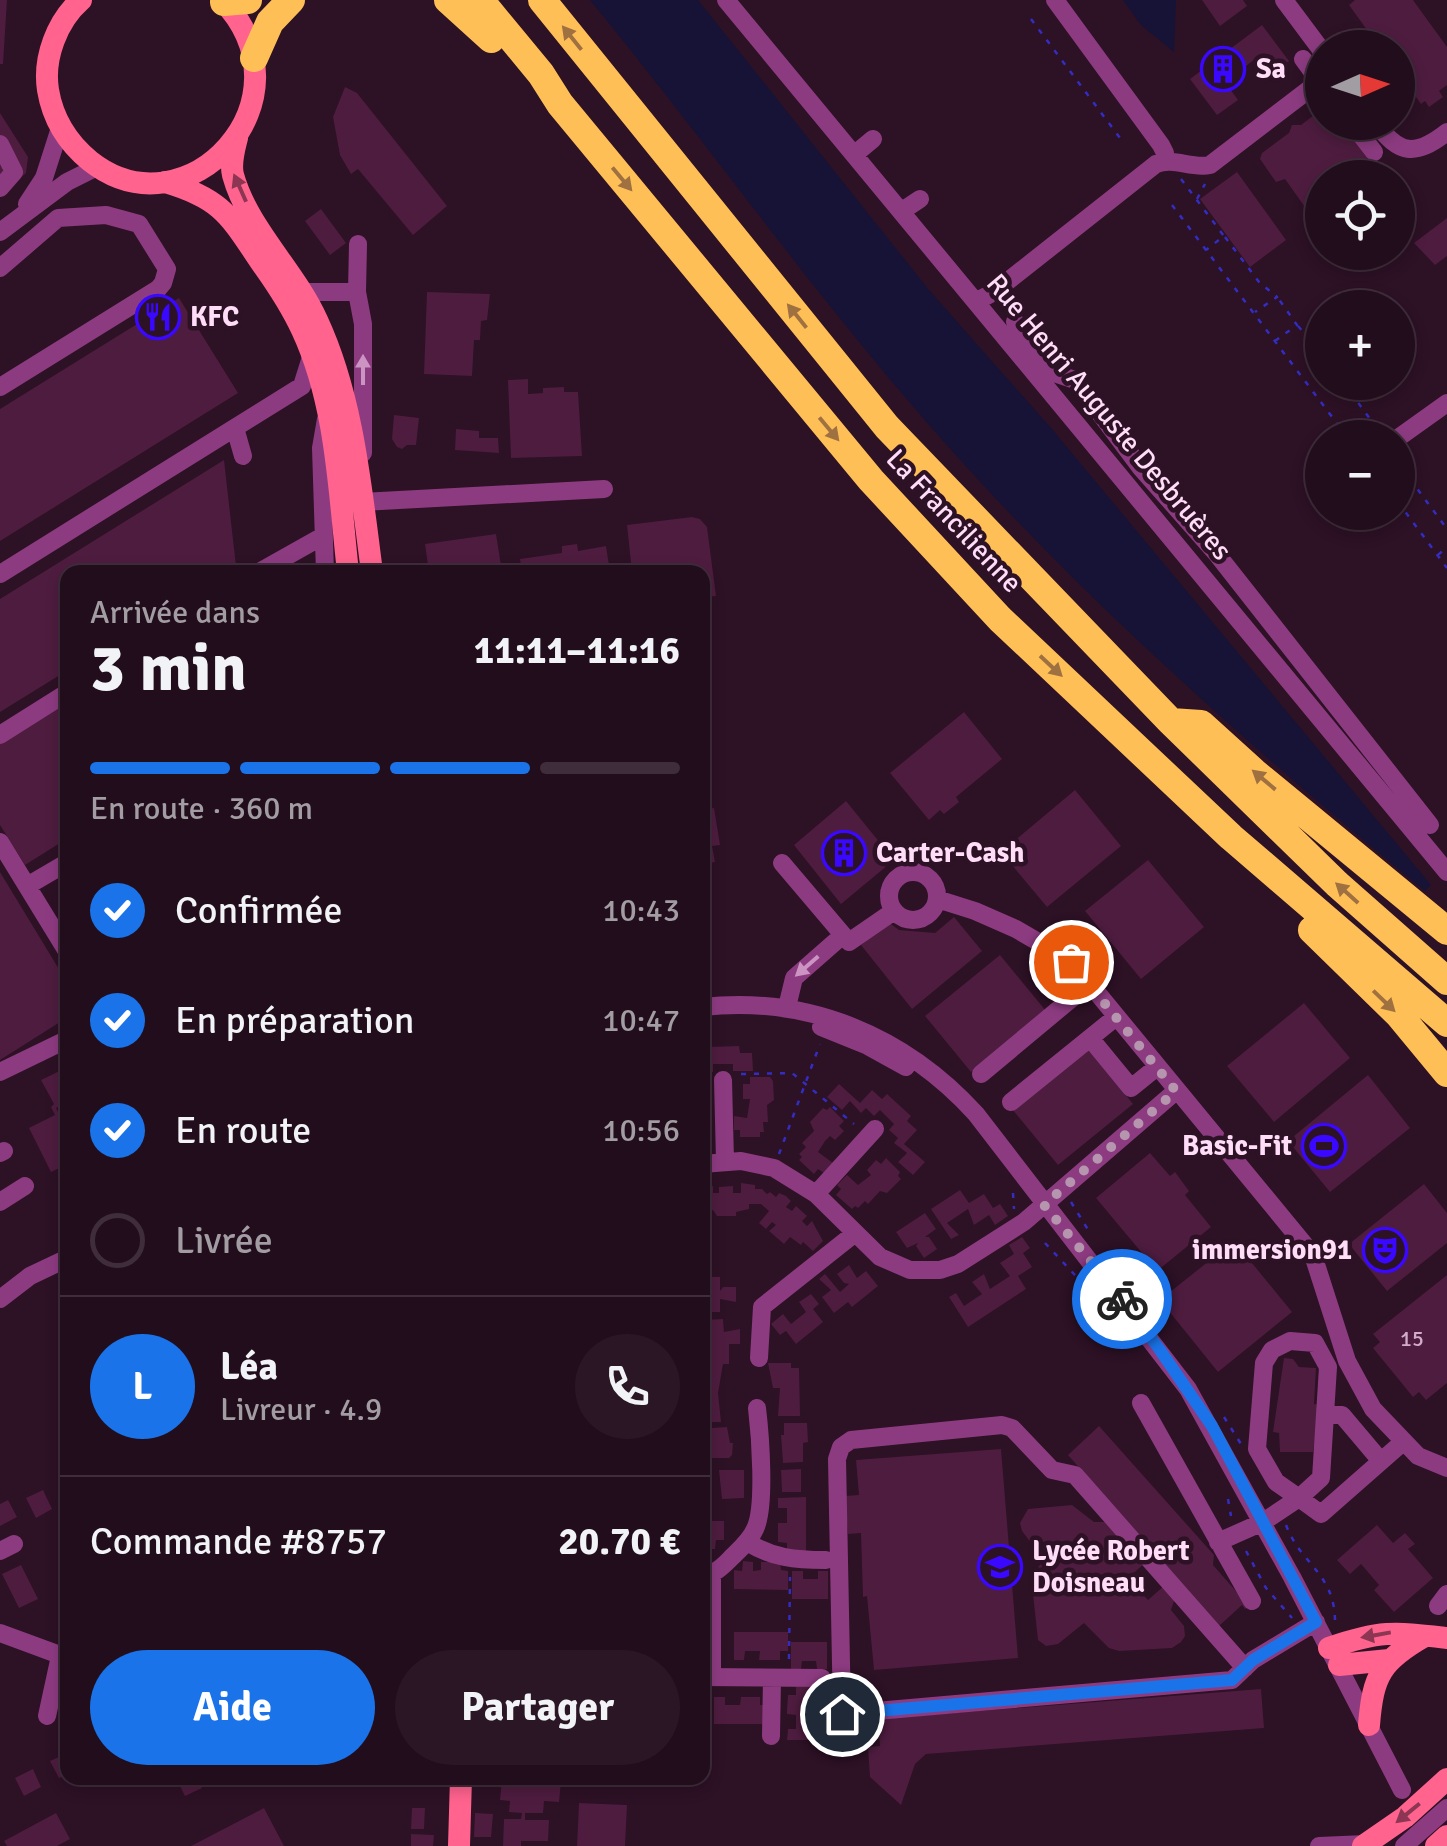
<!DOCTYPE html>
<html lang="fr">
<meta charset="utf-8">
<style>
:root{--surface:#220d1c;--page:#2a1625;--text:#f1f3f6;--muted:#a29ca3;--line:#3f2d3b;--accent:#1a73e8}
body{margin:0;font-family:Signika,sans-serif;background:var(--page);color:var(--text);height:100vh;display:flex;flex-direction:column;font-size:38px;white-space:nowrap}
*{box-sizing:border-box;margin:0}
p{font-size:32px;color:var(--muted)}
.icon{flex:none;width:55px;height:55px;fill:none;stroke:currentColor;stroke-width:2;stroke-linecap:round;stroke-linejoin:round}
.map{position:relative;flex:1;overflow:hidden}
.details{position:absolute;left:60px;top:565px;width:650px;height:1220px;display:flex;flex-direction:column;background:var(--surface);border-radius:20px;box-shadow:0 5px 15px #0003,0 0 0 2px var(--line)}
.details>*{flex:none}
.needle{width:65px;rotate:87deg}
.controls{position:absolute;left:1305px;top:30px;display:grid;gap:20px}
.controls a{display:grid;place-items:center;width:110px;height:110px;border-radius:50%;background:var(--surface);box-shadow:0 5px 15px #0003,0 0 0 2px var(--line);font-size:50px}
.pin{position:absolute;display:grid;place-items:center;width:85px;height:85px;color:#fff;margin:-42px;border:5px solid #fff;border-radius:50%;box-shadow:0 2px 10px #0007}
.courier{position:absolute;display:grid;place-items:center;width:100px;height:100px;margin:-50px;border:8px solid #1a73e8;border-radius:50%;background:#fff;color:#222;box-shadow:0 2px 12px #0007}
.summary em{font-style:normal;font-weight:700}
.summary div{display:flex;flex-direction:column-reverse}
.summary{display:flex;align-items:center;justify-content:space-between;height:170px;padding:0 30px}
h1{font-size:65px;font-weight:700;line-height:75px}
.bar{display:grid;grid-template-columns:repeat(4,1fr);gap:15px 10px;align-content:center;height:120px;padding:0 30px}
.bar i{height:12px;border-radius:8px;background:var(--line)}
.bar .on{background:var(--accent)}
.bar p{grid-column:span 4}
.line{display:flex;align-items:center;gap:25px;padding:0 30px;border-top:2px solid var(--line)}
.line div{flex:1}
.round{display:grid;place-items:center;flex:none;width:105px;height:105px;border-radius:52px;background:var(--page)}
ol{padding:0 30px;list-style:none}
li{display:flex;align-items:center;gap:30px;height:110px}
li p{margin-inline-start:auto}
li .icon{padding:10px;border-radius:50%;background:var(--accent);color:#fff;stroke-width:4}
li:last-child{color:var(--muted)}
li i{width:55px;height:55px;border:5px solid var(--line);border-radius:50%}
.primary-button{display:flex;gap:20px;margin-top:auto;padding:20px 30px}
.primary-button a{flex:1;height:115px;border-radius:60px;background:var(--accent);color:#fff;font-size:40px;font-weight:700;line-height:115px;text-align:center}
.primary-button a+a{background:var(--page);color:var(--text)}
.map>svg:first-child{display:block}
.green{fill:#161337}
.building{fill:#4e1c3f}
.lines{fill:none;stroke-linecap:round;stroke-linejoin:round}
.path{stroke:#332dc2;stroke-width:2.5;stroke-dasharray:5 8;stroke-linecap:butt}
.minor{stroke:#8d3b81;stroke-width:18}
.major{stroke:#ff638e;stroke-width:22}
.highway{stroke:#ffbf57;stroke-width:28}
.oneway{fill:#a07140}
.oneway2{fill:#8c3654}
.oneway3{fill:#cc94c2}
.done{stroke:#b695ae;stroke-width:10;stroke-dasharray:0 18}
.route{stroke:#1a73e8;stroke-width:12}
.labels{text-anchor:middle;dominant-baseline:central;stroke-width:9;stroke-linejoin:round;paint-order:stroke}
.number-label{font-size:22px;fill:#d3acca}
.poi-label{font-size:28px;font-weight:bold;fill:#ffdcf8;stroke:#2d1125;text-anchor:start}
.street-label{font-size:28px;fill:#ffdcf8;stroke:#2d1125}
</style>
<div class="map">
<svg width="1447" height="1846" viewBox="0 0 1447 1846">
<rect width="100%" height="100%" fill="#2d1125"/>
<path class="green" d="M590 0H698L929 290 1051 428 1431 885 1425 891C1257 753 1090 606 945 443 819 302 710 146 590 0Z
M1123 0H1176L1174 52 1141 25Z"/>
<path class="building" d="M0 0H7L3 64H0Z
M1202 0H1243L1247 6 1220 26Z
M1355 0H1413L1447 47V85L1439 91 1443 97 1429 107 1425 101 1421 104 1398 72V48H1380L1349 5Z
M1262 25 1289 61 1267 77 1255 59 1225 82 1238 100 1217 115 1190 79Z
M345 87 357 93 447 206 413 235 358 169 351 174 340 155 333 117Z
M1322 109V122H1341L1370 162 1350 178H1322V198L1307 210 1285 179 1276 182 1260 159 1262 153 1289 133 1292 125H1301Z
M0 113 28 157 26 173 0 196Z
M1237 172 1286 240 1250 267 1200 199Z
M321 209 346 243 330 255 305 221Z
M1447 218V256L1435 265 1414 243Z
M427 292 490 294 487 320 481 321 480 340H474L472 376 424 374Z
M179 298 238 393 0 541V409Z
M528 379V394L543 393V388L564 387V392H578L582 456 511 458 508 380Z
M394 415 419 418 416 445H407L402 449 397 447 392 439Z
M456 429 479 431V438H498L499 453 455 450Z
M224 460 236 566 225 572H68V670L0 712V599Z
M692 517 700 519 707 527 716 596 702 597V572H632L627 525Z
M496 534 502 572H429L425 544Z
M577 544 578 551 606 546 610 572H522L520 559 562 553V546Z
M68 701V838L25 865 0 825V743Z
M964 712 1002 759 956 797 959 802 944 814 940 810 929 820 890 773Z
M1075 790 1121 846 1047 907 1001 852Z
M846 801 894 860 841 904 794 845Z
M714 808 720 845 712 846 715 862 702 864V810Z
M1148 860 1204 927 1141 979 1085 911Z
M0 872 68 984V1017L0 1060Z
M954 917 982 951 912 1009 861 945 888 922 899 930 935 933Z
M1000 955 1046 1011 971 1072 925 1016Z
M1304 1003 1350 1058 1274 1122 1227 1066Z
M739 1046 740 1053H752L753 1071H733V1064H713V1072H702V1054H707V1047Z
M1088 1048 1133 1104 1058 1165 1012 1109Z
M68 1067V1102L56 1108 68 1131V1164L51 1172 29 1128 55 1115 51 1107 54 1104 41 1080Z
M1368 1075 1410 1128 1330 1192 1288 1141Z
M750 1077H770L773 1081 774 1100 767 1105 768 1122H763L764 1132H760V1137H740V1130H734V1116L747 1118 750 1099H743V1084H750Z
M839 1084 860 1103 872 1090 882 1099 887 1094 911 1116 907 1121 917 1130 904 1144 925 1162 913 1175 898 1162 907 1153 894 1143 898 1138 889 1130 894 1124 880 1110 874 1116 866 1108 861 1113 850 1101 842 1110 827 1097Z
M830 1107 844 1121 839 1126 844 1131 835 1140 830 1136 825 1141 818 1152 833 1163 824 1173 818 1169 814 1174 799 1160 802 1157 799 1154 806 1147 802 1143 814 1131 810 1122 823 1108 827 1110Z
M1150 1153 1170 1176 1175 1172 1189 1191 1185 1195 1211 1227 1157 1271 1096 1198Z
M886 1158 900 1172 898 1176 901 1179 887 1193 880 1191 868 1204 865 1201 858 1208 855 1206 852 1209 836 1195 841 1189 837 1185 847 1175 858 1185 871 1175 867 1170 876 1160 881 1164Z
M741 1183 755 1185V1189H762L767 1194 770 1192 776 1197 779 1193 786 1196 791 1201 786 1207 792 1211 796 1206 807 1216 802 1221 807 1226 812 1221 823 1241 813 1251 803 1242 801 1245 790 1237 784 1244 769 1231 776 1225 772 1222 766 1229 759 1223 769 1211 761 1204H749V1209L736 1212V1216H717L713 1210 702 1208 704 1186H713V1193H719V1187L733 1186V1193H741Z
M1424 1184 1447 1213V1243L1387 1291 1349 1244Z
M960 1190 969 1203 984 1194 993 1208 1000 1204 1008 1216 995 1225 989 1215 974 1225 968 1209 947 1223 959 1235 951 1239 931 1209Z
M925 1213 936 1229 925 1237H929L937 1249 924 1258 916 1246 918 1243 907 1248 896 1232Z
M1022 1237 1030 1248 1023 1253 1032 1267 1018 1276 1026 1289 968 1327 949 1297 956 1293 964 1306 982 1294 972 1282 984 1274 990 1289 1010 1276 1000 1263 1014 1254 1009 1245Z
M1234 1241 1292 1312 1218 1372 1160 1300Z
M849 1265 857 1278 866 1271 878 1286 852 1307 848 1302 834 1313 822 1297 831 1290 819 1279 825 1274 840 1292 849 1284 844 1283 837 1274Z
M1447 1275V1383L1426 1400 1419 1392 1413 1397 1373 1348 1380 1342 1373 1334Z
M702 1277H720V1291L723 1287H736V1302L720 1299V1312H702Z
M811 1294 819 1304 813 1309 823 1322 796 1344 786 1331 780 1335 771 1324 783 1314 791 1324 806 1312 799 1302Z
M723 1319 724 1332 740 1329V1344H729V1364H723L718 1393 721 1422H702L704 1320Z
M1284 1358 1293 1359 1299 1367 1316 1368 1314 1404 1320 1405 1313 1452H1280L1279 1433 1273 1432Z
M768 1363H791V1368H799L800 1416H778L780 1388H773Z
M784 1423H807L808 1442 803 1443V1462L783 1463 781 1435H784Z
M1099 1426 1214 1555 1213 1565 1249 1606 1245 1609 1242 1605 1219 1626 1068 1455Z
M727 1427 730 1443H733L732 1455 729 1458H710L712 1428Z
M1001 1449 1018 1658 874 1670 867 1596 863 1597 861 1533 848 1534 845 1496 859 1495 856 1460Z
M801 1469V1492H782L781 1470Z
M719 1470H744V1498L722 1499Z
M43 1490 52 1509 36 1518 26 1498Z
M806 1497V1551H787V1543L778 1542V1523H787V1508H778V1498Z
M8 1500 17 1517 0 1526V1504Z
M1072 1505 1094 1522H1109L1146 1562 1128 1578 1148 1600 1165 1585 1175 1598 1171 1610 1184 1626 1185 1636 1181 1642 1172 1648 1119 1651 1109 1648 1084 1623 1058 1644 1046 1646 1038 1640 1031 1576 1044 1560 1022 1531 1020 1523 1028 1509Z
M702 1521H724V1540H716L715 1549H702Z
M1377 1525 1393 1543 1405 1533 1415 1544 1408 1549 1433 1578 1394 1612 1374 1590 1379 1585 1361 1564 1350 1574 1337 1560Z
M743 1561 753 1562V1571L761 1570V1562H780L781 1570 788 1571V1590L734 1589V1570L742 1571Z
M21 1565 38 1599 19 1608 2 1574Z
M792 1571H803V1579H818V1571H828V1599H792Z
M734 1632H788V1651H780V1660H759L760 1651H745L744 1660H734Z
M791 1642H827V1669H817L816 1661H802L801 1669H791Z
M796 1687H815V1740H787L788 1729H796V1715L787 1714V1710L788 1695H796Z
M1261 1689 1264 1728 926 1754 915 1764 901 1805 870 1777 868 1747 880 1746 878 1719Z
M714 1697H725V1705H740L741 1697H760V1705H768V1724H714Z
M68 1753V1774L59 1778 50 1761Z
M33 1769 41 1787 24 1796 15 1778Z
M176 1778H197L202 1788 185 1796Z
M502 1779 561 1781 559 1802 544 1801 543 1813H525V1820H549L548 1841H521V1846H503L504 1819H521L522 1813 509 1812 510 1801 500 1800Z
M579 1803 627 1805 625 1846H577Z
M264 1808 284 1846H191Z
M412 1808H425L424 1829H411Z
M56 1813 70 1839 57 1846H7L4 1841Z
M475 1813 493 1814 491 1837H474Z
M411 1834 434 1835 433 1846H411Z"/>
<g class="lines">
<path class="path" d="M1031 19 1123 142
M1181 179 1224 236 1206 250
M1197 199 1205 184
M1172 205 1348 438
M1225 237 1259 282 1277 297 1255 312
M1298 326 1322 354
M1275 341 1297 325 1278 298
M1343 382 1381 434
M1398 461 1410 479 1398 489
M1410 479 1447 529
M1398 502 1447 568
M1438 555 1447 547
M741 1074 792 1073 854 1124
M779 1154 820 1044
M1013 1193 1014 1209
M1071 1202 1090 1233
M1045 1243 1088 1289
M1224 1417 1241 1444
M1228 1499 1231 1516
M1286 1525C1301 1565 1335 1573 1335 1622
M1246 1551 1266 1588 1292 1618
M789 1659 790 1577"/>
<path class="minor" d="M726 0 1447 872
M1055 0 1161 145 1165 153 1164 161
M1284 0 1322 51
M1303 59 1322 85
M1351 122 1374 152
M1375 122C1399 155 1415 157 1447 132
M0 144 14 172 0 188
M855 154 873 139
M27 204 44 178 60 128
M902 211 920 199
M0 232 67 182 97 167
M358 244 357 292 363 324V453
M0 268 58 218 106 215 139 224 167 269 163 283 158 289 0 387
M303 292H357
M977 301 994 292 1156 164C1174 157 1191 169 1210 165L1320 81
M1015 322 1057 374 1075 380 1141 468 1216 553 1430 825
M235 428 243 456
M1398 438 1447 403
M363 494 362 502 604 489
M259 572 323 536
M325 572 321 448 326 419
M0 574 302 386 312 354
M0 735 68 692
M0 842 68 953
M782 863 849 942 894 911
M889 896a24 24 0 1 1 48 0a24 24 0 1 1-48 0Z
M27 886 68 862
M937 899 975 911 1016 929 1071 961 1313 1255 1347 1361 1373 1409 1418 1456 1447 1468
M702 1007C809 995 905 1036 976 1114L1188 1389 1292 1577 1402 1790
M787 1007 794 978 843 935
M821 1027 868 1046 906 1067
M1090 1038 1131 1088 1157 1067
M0 1072 68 1039
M981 1074 1089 984
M723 1080 725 1161
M1011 1102 1116 1017
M0 1153 4 1151
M702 1164 741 1161 774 1168 816 1194 880 1257 910 1270H940L958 1264 1024 1222 1176 1091
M816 1194 875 1129
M0 1202 25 1186
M0 1299 30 1276 68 1258
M1290 1341 1315 1343 1328 1367 1321 1478 1299 1498 1276 1482 1257 1449 1264 1363 1272 1350Z
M759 1358 762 1307 854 1234
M1141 1403 1252 1601
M1326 1414 1342 1415 1380 1460
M747 1542C773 1558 795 1560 826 1560
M1218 1542 1263 1522 1299 1498 1321 1514 1403 1442
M0 1551 14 1544
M702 1575C715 1574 721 1568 729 1560 739 1550 750 1541 755 1529 766 1507 760 1433 757 1408
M1438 1606 1447 1594
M0 1633 68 1658
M1245 1668 1075 1475 1052 1470 1012 1428 1002 1425 851 1440 841 1447 837 1459 842 1714 1232 1680 1253 1660 1316 1622
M702 1677 822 1678
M712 1677V1574
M47 1716 60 1656
M771 1736 772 1678
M1319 1846 1366 1844
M1404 1846 1447 1808"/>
<path class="major" d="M81 0C57 21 43 58 48 90 53 120 68 143 90 161 187 238 317 99 222 0
M237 138C234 150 230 163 233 175 247 227 295 271 317 320 353 397 361 489 372 572
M165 182C223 199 230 217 262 264 277 285 291 306 302 330 337 405 339 492 348 572
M1329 1648C1381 1630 1394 1632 1447 1638
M1339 1665 1389 1660
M1369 1725C1373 1675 1381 1661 1425 1636
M459 1846 461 1778
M1363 1846 1405 1817 1447 1779
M1436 1846 1447 1836"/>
<path class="highway" d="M448 0 491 39
M480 0 541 74 560 104 871 480 1000 619 1231 837 1447 1023
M542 0 887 427 1171 722 1337 884 1447 981
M224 2 248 0
M254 58 270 22 291 0
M1171 722 1201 724 1254 772 1447 931
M1312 930 1399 1015 1447 1073"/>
</g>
<defs><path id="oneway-solid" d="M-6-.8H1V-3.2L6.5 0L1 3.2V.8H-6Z" transform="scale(2.5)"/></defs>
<g class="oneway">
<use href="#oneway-solid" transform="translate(572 38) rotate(-129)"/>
<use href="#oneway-solid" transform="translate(622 179) rotate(50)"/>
<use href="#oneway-solid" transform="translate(797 316) rotate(-129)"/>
<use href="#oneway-solid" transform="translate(829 429) rotate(50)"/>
<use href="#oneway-solid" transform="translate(1051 666) rotate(43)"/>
<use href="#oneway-solid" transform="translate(1264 780) rotate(-140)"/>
<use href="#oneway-solid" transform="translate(1347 893) rotate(-138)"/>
<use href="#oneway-solid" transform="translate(1384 1001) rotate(44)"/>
</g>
<g class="oneway2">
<use href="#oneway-solid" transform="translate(240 188) rotate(-114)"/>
<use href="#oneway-solid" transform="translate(1376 1635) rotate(170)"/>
<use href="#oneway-solid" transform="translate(1408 1813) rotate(141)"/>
</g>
<g class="oneway3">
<use href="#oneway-solid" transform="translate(363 370) rotate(-90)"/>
<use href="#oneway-solid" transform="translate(807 966) rotate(139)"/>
</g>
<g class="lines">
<path class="done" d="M1071 962 1176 1091 1044 1205 1122 1299"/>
<path class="route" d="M842 1714 1232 1680 1253 1660 1316 1622 1212 1426 1160 1350 1122 1299"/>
</g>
<defs>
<symbol id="building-ring" viewBox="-11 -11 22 22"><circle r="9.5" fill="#2d1125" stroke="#3a08ff" stroke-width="1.5"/><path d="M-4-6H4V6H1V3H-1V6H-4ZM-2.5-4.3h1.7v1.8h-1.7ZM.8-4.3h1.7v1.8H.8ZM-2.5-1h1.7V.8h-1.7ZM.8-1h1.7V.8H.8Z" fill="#3a08ff"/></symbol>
<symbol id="restaurant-ring" viewBox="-11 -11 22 22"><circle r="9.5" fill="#2d1125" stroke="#3a08ff" stroke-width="1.5"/><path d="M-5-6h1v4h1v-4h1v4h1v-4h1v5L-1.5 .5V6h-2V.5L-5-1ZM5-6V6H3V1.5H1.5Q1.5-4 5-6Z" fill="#3a08ff"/></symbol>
<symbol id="stadium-ring" viewBox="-11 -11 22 22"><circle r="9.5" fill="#2d1125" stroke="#3a08ff" stroke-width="1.5"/><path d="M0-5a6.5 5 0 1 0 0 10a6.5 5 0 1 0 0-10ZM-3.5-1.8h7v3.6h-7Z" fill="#3a08ff"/></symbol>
<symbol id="theatre-ring" viewBox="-11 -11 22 22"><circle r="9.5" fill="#2d1125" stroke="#3a08ff" stroke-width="1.5"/><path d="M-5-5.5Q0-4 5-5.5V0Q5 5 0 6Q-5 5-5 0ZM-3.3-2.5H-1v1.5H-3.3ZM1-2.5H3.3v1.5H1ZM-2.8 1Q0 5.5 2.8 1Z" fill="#3a08ff"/></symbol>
<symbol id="school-ring" viewBox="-11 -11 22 22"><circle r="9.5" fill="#2d1125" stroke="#3a08ff" stroke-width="1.5"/><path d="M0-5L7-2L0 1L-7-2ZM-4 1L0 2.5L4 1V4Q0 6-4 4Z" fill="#3a08ff"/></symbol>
</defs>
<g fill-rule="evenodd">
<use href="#building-ring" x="1198" y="44" width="50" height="50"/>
<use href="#restaurant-ring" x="133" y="292" width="50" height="50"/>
<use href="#building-ring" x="819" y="828" width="50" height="50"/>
<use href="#stadium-ring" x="1299" y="1121" width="50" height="50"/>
<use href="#theatre-ring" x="1360" y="1225" width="50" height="50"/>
<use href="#school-ring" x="975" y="1542" width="50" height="50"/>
</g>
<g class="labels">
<g class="number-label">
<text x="1412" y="1338">15</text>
</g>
<g class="poi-label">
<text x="1256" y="69">Sa</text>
<text x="190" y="317">KFC</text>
<text x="876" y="853">Carter-Cash</text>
<text x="1292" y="1146" text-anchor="end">Basic-Fit</text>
<text x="1352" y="1250" text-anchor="end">immersion91</text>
<text x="1032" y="1551">Lycée Robert<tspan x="1032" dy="32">Doisneau</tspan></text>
</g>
<g class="street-label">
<text transform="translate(1109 417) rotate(50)">Rue Henri Auguste Desbruères</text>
<text transform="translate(954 521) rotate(47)">La Francilienne</text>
</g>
</g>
</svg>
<div class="controls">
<a><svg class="needle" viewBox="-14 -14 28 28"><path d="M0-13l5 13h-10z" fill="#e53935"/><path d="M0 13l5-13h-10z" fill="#a29ca3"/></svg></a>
<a><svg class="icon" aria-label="locate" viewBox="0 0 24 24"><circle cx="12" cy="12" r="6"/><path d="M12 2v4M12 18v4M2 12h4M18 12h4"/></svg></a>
<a>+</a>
<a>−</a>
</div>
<div class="pin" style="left:1071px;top:962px;background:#ea580c"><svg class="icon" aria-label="bag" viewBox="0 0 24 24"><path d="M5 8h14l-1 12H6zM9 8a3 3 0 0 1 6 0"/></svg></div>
<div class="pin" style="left:842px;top:1714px;background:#1f2937"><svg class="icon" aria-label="home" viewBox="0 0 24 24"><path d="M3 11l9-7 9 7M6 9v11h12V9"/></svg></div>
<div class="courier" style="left:1122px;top:1299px"><svg class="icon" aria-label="bike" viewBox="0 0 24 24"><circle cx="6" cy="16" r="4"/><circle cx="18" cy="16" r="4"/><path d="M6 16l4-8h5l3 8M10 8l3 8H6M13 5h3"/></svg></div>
<section class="details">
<div class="summary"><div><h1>3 min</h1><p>Arrivée dans</p></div><em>11:11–11:16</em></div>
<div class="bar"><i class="on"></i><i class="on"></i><i class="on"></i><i></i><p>En route · 360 m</p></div>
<ol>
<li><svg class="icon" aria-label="check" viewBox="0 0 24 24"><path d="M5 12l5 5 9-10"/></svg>Confirmée<p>10:43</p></li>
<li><svg class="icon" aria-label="check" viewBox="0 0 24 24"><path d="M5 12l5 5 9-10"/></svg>En préparation<p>10:47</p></li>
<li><svg class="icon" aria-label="check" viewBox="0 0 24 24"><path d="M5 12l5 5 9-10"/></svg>En route<p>10:56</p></li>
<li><i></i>Livrée</li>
</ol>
<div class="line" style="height:180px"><b class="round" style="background:var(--accent);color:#fff">L</b><div><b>Léa</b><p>Livreur · 4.9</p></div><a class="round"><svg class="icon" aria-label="phone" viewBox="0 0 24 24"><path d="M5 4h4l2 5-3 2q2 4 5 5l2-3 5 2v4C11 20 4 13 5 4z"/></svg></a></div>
<div class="line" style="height:130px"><div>Commande #8757</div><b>20.70 €</b></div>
<div class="primary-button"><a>Aide</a><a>Partager</a></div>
</section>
</div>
